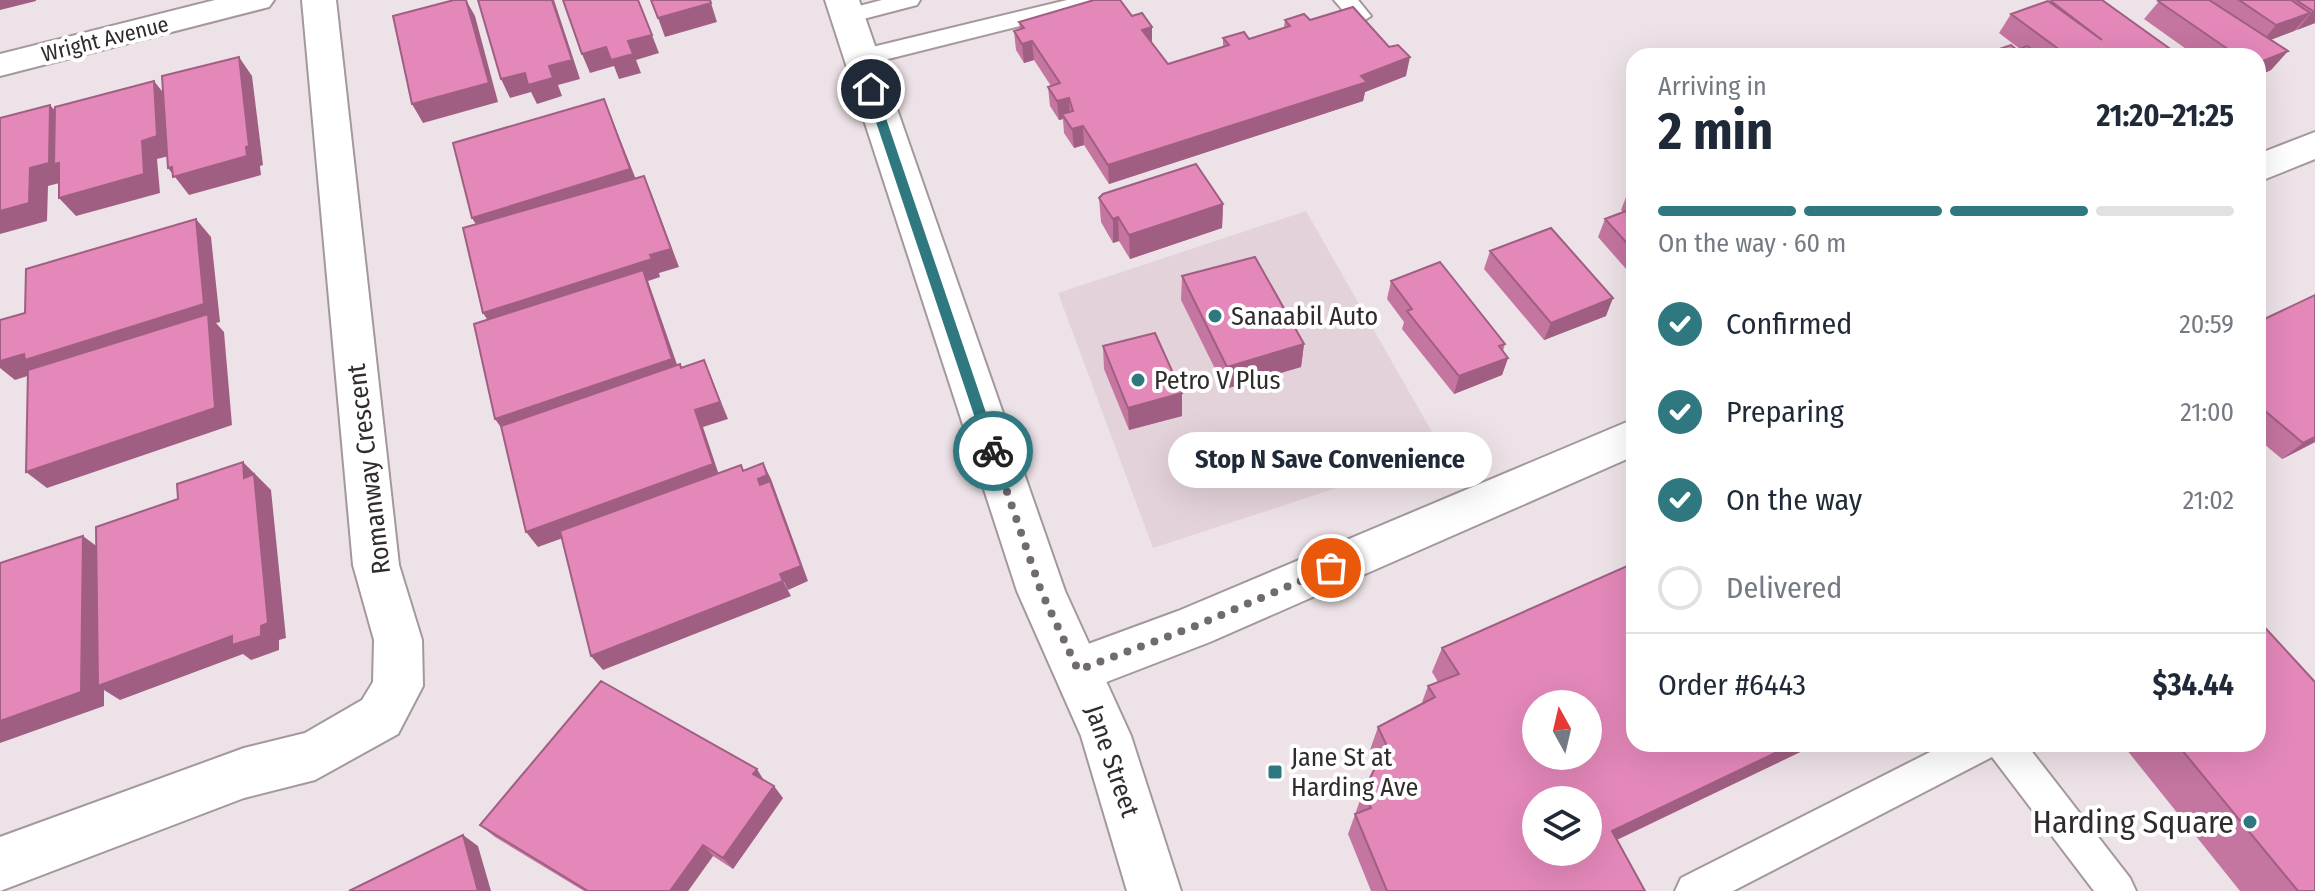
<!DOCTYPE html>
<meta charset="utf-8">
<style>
:root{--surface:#fff;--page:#f2f2f3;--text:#1f2937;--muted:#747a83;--line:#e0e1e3;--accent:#2f7880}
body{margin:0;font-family:"Fira Sans Condensed",sans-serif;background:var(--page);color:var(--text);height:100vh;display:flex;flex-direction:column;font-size:30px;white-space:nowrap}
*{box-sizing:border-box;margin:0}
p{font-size:26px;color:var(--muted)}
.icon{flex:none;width:44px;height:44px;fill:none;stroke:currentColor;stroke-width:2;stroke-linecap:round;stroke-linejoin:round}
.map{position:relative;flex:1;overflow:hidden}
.drawer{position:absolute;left:1626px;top:48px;width:640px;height:704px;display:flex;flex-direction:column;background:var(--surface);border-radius:24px;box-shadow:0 8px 32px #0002}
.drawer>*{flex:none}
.needle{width:52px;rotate:352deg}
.buttons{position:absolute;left:1522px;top:690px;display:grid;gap:16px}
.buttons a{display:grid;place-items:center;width:80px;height:80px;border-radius:50%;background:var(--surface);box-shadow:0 8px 32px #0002;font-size:40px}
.pin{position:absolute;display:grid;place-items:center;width:68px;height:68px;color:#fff;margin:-34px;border:4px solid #fff;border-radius:50%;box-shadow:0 2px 8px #0007}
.courier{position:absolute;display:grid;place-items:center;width:80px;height:80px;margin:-40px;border:6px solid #2f7880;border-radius:50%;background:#fff;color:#222;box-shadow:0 2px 10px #0007}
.bubble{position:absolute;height:56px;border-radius:28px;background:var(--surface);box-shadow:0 8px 32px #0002;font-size:26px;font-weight:700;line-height:56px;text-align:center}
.head em{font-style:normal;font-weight:700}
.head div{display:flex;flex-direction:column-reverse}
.head{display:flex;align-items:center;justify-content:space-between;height:136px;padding:0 32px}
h1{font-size:52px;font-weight:700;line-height:60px}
.bar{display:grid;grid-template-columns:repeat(4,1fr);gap:12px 8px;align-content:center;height:96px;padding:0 32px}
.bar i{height:10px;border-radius:6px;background:var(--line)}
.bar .selected{background:var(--accent)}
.bar p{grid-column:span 4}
.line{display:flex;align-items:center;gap:20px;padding:0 32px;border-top:2px solid var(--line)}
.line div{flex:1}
ol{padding:0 32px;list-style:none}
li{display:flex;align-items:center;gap:24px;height:88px}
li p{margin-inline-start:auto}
li .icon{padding:8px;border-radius:50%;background:var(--accent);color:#fff;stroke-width:4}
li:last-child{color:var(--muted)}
li i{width:44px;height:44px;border:4px solid var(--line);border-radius:50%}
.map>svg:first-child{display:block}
.built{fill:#e4d2db}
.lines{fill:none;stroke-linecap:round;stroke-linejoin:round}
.lane-casing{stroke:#a3989d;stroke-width:4}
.street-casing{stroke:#a3989d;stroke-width:4}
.secondary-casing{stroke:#a3989d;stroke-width:4}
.lane{fill:#fff;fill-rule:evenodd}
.street{fill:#fff;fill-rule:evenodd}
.secondary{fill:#fff;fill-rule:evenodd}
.wall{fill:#c475a0}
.shaded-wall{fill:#a05f82}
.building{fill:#e488ba;stroke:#a05f82;stroke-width:2;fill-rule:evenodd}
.route{fill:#2f7880}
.done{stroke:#726b6e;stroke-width:8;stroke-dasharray:0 14.4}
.poi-dot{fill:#2f7880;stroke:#fff;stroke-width:3}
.labels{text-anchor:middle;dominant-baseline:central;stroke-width:8;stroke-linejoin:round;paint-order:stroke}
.far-street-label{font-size:22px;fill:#302b2d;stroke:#fff}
.poi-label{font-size:26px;fill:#302b2d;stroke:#fff;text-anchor:start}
.street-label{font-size:26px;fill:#302b2d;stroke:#fff}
.near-poi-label{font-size:32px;fill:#302b2d;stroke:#fff;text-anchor:end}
</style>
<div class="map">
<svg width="2315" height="891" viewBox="0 0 2315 891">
<rect width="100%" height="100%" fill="#ede2e7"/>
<path class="built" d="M1306 211 1444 453 1153 548 1058 293Z"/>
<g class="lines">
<defs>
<path id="lane" d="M882 0H920L917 5 848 23 837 16 840 11Z
M1067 0H1107L1104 5 860 66 848 58 860 50Z
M1334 0H1358L1371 16 1360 23 1352 21Z
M1946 744H2026L2130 878 2136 891H2094L1992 757 1733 891H1675L1681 878Z"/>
<path id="street" d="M215 0H274L269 7 0 76V54Z
M302 0H336L399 565 422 640 423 686 398 734 315 780 244 798 0 891V837L244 748 305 733 362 700 373 682 374 640 353 565Z
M2315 132V159L2258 182V154Z
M1634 419V456L1210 642 1078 693 1061 686 1053 670 1061 654 1178 611Z"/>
<path id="secondary" d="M825 0H859L1065 591 1131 736 1181 891H1127L1081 736 1017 591Z"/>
</defs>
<use href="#lane" class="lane-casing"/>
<use href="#street" class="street-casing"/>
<use href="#secondary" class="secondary-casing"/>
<use href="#lane" class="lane"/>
<use href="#street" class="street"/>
<use href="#secondary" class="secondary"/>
</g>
<path class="wall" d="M2160 0H2315V23L2270 40 2288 51 2271 70 2258 76V56H2196L2144 19Z
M2051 1 2180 56H1983L1984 54 2020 49 1999 33 2011 14 2050 3Z
M1285 20H1310L1406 76 1365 92 1363 101 1109 184 1084 145 1074 148 1064 133 1063 119 1059 120 1050 106 1048 87 1051 86 1034 60 1024 63 1016 50 1014 31 1020 29 1019 22 1152 43 1168 64 1223 47V38L1249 39 1284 28Z
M1634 190V278L1598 237 1605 219 1623 212 1621 210 1628 192Z
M1099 198 1223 204 1222 228 1130 259 1119 241 1113 243 1101 222Z
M1490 251 1606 316 1544 340 1484 269Z
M1182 276 1304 344 1301 367 1225 389 1181 300Z
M1391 281 1505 344 1503 351 1508 358 1502 375 1454 394 1402 329 1404 322 1387 299Z
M2258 322 2315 442 2282 459 2258 439Z
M1103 346 1182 393V416L1129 430 1104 369Z
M1442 648 1634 744H1817L1617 840 1645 891H1371L1348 834 1363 792 1377 765 1370 750 1378 727 1421 705 1428 686 1438 682 1432 672Z
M2122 744H2258L2315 891H2240Z
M783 798 733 869 713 856 688 891H584L495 837 480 825Z"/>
<path class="shaded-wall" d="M0 0H36V1L0 10Z
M466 0 475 16 498 102 423 123 412 104Z
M552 0H554L580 79 558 85 562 96 537 104 531 92 510 98 501 79 549 66Z
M711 3 717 22 665 37 658 18Z
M2313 11H2315V23L2297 30Z
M2310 13 2294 31 2260 44 2276 25Z
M1152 27V46L1142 30Z
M652 35 659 53 636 60 641 73 619 79 614 66 590 73 582 54Z
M1032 41 1034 60 1024 63 1022 44Z
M2288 51 2271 70 2258 76V63Z
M239 57 252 76 263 165 260 166 261 175 189 195 168 168 172 167Z
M1410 57 1406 76 1365 92 1363 101 1109 184 1108 165 1361 76Z
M154 81 169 100 173 155 157 159 160 193 76 216 59 198 142 141Z
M1069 98 1070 117 1062 114 1063 119 1059 120 1057 101Z
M604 99 639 187 483 236 472 218Z
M50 105 67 124V181L48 186 47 221 0 234V211L30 168Z
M1083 126 1084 145 1074 148 1072 129Z
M644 176 652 195 679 267 659 273 660 277 648 281 681 376 507 436 495 419 494 330 483 313 650 255Z
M1223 204 1222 228 1130 259 1129 235Z
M1118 217 1119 241 1113 243V219Z
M196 219 211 237 220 322 216 323 224 332 232 425 47 488 26 472 40 372 15 380 0 368V361Z
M1613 298 1606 316 1544 340 1551 323Z
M1304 344 1301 367 1225 389 1227 367Z
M1508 358 1502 375 1454 394 1459 376Z
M704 360 728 419 703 427 721 481 538 547 526 532 695 410Z
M1182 393V416L1129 430 1128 408Z
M2315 437V442L2282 459 2303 443Z
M243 462 271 490 286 638 279 640V650L251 660 243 654 120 700 104 690V706L0 743V721L83 536 103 551 244 478Z
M763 463 771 479 808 581 788 590 780 574 758 479Z
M783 581 791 596 603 670 591 656Z
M1794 744H1817L1595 850 1612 831Z
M757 769 765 782 753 774Z
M774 786 783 798 733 869 723 858Z
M463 835 478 846 491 891H478Z
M703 845 713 856 688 891H670Z"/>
<path class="building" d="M454 0H466L489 83 412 104 393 16Z
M478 0H552L572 60 549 66 553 78 528 85 525 73 501 79Z
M563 0H638L652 35 628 41 633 54 611 60 606 47 582 54Z
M651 0H710L711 3 658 18Z
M1094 0H1120L1132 16 1142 13 1152 27 1142 30 1168 64 1229 45 1223 38 1244 32 1249 39 1290 26 1285 20 1304 14 1310 20 1353 7 1389 47 1398 45 1410 57 1361 76 1367 82 1108 165 1083 126 1072 129 1062 114 1073 111 1069 98 1057 101 1048 87 1060 83 1032 41 1022 44 1014 31 1024 28 1019 22Z
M2053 0H2102L2180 56H2068L2011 14 2048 1 2102 40 2051 1Z
M2160 0H2209L2288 51 2258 63V56H2238L2158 1Z
M2239 0H2291L2310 13 2276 25Z
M2296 0H2315V11H2313Z
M2011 45 2017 50 2027 46 2041 56H1987L1984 54Z
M239 57 249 146 246 147 247 156 173 177 172 167 168 168 162 76Z
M154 81 157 136 142 141 144 174 59 198V163L54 164 55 107Z
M604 99 630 169 472 218 453 143Z
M50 105 49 163 30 168 29 203 0 211V118Z
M1196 164 1223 204 1129 235 1118 217 1113 219 1099 198 1103 194Z
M644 176 671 249 650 255 652 259 483 313 463 228Z
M1634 190V198L1628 192Z
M1634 208V251L1605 219Z
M196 219 204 304 25 360 24 354 0 361V320L25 313 26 269Z
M1551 228 1613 298 1551 323 1490 251Z
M1255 257 1304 344 1227 367 1182 276Z
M1440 262 1505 344 1499 346 1508 358 1459 376 1407 311 1412 309 1391 281Z
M643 270 672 359 495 419 474 324Z
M2315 295V437L2303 443 2258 405V322Z
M208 314 215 408 26 472 28 370Z
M1155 333 1182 393 1128 408 1103 346Z
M704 360 720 402 695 410 713 464 526 532 501 426 680 364 681 368Z
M243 462 244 478 254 474 268 623 261 626V636L232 645V636L98 686 96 527 178 499 177 484Z
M763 463 767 475 758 479 760 485 770 481 801 566 780 574 783 581 591 656 560 531 741 465 743 471Z
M83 536 81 692 0 721V563Z
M1634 563V744H1794L1612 831 1645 891H1387L1355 814 1371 808 1363 792 1377 764 1392 757 1378 727 1435 697 1428 686 1459 674 1442 648ZM1536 704H1588V756H1536ZM1536 800H1588V852H1536Z
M2258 620 2315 682V891H2298L2177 744H2258Z
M601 681 757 769 753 774 774 786 723 858 703 845 670 891H588L480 825Z
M463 835 478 891H349Z"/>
<path class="route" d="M871 85 876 89 999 451 993 456 986 451 865 89Z"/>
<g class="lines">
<path class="done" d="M993 451 1041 591 1078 670 1193 627 1331 568"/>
</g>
<g class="poi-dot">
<circle cx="1215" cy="316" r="8"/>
<circle cx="1138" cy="380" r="8"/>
<rect x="1267" y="764" width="16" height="16" rx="4"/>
<circle cx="2250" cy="822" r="8"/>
</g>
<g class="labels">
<g class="far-street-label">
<text transform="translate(105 39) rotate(-14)">Wright Avenue</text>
</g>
<g class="poi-label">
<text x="1231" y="316">Sanaabil Auto</text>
<text x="1154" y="380">Petro V Plus</text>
<text x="1291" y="757">Jane St at<tspan x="1291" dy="30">Harding Ave</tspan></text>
</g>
<g class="street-label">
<text transform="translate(369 469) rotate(-97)">Romanway Crescent</text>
<text transform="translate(1112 761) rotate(71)">Jane Street</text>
</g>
<g class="near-poi-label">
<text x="2234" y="822">Harding Square</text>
</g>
</g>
</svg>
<div class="buttons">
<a><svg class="needle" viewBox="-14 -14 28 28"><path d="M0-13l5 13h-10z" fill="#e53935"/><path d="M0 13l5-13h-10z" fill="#747a83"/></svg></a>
<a><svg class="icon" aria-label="layers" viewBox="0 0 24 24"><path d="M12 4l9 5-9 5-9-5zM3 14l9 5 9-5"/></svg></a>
</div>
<div class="pin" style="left:1331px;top:568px;background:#ea580c"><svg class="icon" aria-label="bag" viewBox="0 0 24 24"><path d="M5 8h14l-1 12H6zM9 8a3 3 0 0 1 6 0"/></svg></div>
<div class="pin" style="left:871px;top:89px;background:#1f2937"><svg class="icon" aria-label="home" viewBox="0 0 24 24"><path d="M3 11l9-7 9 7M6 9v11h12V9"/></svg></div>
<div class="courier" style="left:993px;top:451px"><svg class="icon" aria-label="bike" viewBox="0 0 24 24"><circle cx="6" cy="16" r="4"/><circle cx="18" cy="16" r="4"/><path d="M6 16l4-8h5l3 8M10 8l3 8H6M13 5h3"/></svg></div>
<div class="bubble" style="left:1168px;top:432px;width:324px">Stop N Save Convenience</div>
<section class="drawer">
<div class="head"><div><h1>2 min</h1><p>Arriving in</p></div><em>21:20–21:25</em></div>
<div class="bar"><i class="selected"></i><i class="selected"></i><i class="selected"></i><i></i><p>On the way · 60 m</p></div>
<ol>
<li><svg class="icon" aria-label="check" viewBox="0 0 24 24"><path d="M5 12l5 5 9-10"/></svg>Confirmed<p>20:59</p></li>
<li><svg class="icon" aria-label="check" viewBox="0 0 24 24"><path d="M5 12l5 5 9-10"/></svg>Preparing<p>21:00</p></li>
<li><svg class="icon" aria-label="check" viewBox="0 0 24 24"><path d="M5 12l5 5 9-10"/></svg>On the way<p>21:02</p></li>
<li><i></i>Delivered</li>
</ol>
<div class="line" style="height:104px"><div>Order #6443</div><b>$34.44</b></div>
</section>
</div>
